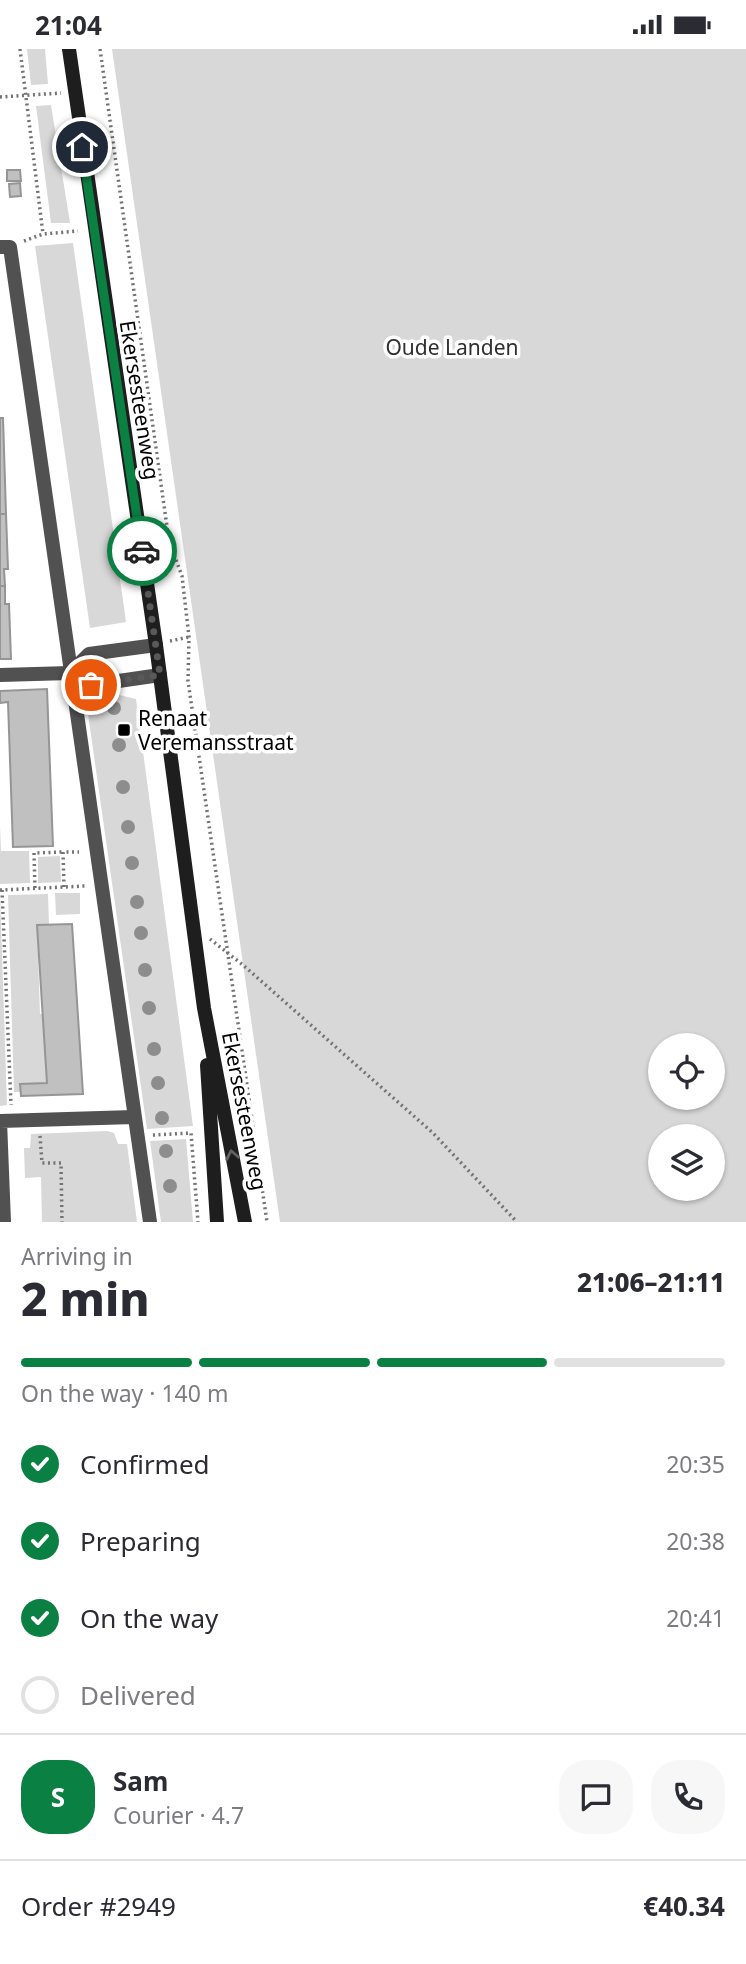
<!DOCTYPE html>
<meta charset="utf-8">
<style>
:root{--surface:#fff;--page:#f7f7f7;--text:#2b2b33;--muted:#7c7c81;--line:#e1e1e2;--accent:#0b8043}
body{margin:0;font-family:"Noto Sans",sans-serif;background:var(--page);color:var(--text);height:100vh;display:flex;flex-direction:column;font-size:26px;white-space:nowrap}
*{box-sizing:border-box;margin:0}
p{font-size:23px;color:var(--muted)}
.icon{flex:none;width:38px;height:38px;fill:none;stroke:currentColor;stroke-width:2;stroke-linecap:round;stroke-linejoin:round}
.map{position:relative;height:1173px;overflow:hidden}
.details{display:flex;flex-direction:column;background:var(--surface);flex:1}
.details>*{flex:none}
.tools{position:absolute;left:648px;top:984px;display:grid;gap:14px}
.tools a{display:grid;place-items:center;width:77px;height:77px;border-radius:50%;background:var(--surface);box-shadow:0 2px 5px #0004;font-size:35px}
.pin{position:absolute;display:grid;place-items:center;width:60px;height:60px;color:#fff;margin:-30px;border:4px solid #fff;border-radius:50%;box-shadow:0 2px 7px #0007}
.courier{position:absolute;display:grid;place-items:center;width:70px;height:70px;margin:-35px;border:5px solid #0b8043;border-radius:50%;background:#fff;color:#222;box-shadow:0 2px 9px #0007}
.summary em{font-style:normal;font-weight:800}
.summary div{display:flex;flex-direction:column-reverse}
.summary{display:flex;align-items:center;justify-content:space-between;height:119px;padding:0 21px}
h1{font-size:46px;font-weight:800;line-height:52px}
.bar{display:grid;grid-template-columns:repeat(4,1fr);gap:10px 7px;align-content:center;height:84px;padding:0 21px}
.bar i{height:9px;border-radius:5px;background:var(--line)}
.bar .current{background:var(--accent)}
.bar p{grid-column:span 4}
.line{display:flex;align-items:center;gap:18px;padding:0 21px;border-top:2px solid var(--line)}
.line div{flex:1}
.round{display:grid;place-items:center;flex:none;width:74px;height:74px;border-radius:28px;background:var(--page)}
ol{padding:0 21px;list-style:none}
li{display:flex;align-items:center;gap:21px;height:77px}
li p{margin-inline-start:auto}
li .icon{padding:7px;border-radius:50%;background:var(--accent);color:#fff;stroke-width:4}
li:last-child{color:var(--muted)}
li i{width:38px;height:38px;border:4px solid var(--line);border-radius:50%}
.status{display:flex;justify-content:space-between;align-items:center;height:49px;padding:0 35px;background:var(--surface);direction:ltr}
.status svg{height:19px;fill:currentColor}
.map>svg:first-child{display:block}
.green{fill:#d8d8d8;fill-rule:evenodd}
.building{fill:#c0c0c0;stroke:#959595;stroke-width:2}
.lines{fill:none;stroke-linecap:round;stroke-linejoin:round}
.path{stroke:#737373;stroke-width:3.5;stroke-dasharray:2 3.5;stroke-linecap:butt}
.minor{stroke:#515151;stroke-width:14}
.secondary{stroke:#1e1e1e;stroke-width:14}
.tree{fill:#8d8d8d}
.oneway{stroke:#626262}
.done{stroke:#595959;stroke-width:7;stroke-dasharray:0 12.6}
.route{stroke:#0b8043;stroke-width:9}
.poi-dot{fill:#000;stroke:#fff;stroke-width:2.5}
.labels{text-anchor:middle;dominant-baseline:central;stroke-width:7;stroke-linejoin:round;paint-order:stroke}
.park-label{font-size:21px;fill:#2f2f2f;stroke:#fff}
.street-label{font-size:21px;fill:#000;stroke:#fff}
.poi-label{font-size:21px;fill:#000;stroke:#fff;text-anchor:start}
</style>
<div class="status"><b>21:04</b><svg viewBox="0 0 49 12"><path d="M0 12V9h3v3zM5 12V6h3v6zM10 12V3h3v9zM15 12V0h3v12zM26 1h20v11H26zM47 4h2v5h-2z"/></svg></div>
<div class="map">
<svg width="746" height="1173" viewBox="0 0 746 1173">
<rect width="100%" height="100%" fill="#fff"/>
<path class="green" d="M27 0H45L48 35 31 36Z
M112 0H746V1173H280ZM660 996H712V1048H660ZM660 1087H712V1139H660Z
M51 56 70 174H51L36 57Z
M73 194 126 573 90 579 35 197Z
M119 646 136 650 193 1077 147 1080 87 658 101 648Z
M0 777 1 802H29L30 834 0 835Z
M60 807 61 833 38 834V808Z
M55 844H80V865L56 866Z
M48 845 49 876H37L40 965H44L47 1034 21 1035V1043H14L8 846Z
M0 846 7 1056 0 1057Z
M107 1082 114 1084 118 1095H127L137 1173H42L41 1128 25 1129 24 1099H30L31 1085Z
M186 1090 193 1173H161L150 1092Z"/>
<path class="building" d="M7 121H20L21 132H7Z
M20 134 21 147 10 148 9 135Z
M0 369H3L6 465H0Z
M0 465H6L8 520H4L5 537H0Z
M0 537H5V555H9L11 610H0Z
M47 640 53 797 13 798 8 653 0 654V642Z
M72 875 83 1045 21 1047 20 1035 47 1034 37 876Z"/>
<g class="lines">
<path class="path" d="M20 0 43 185
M100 0 169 492 182 527 189 588 188 632 267 1173
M0 48 61 44
M24 192 43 185 78 182
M170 592 189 588
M64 838 63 803H79
M35 839 34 804 63 803
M0 841 85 837
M2 841 11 1056
M210 890 243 916 433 1084 517 1173
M153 1086 191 1084 198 1173
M40 1087 42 1114H61L62 1173"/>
<path class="minor" d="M0 198H10L150 1173
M70 624 89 605 156 596
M0 626 70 624 91 636 160 626
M0 1072 134 1068
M0 1072 4 1173"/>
<path class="secondary" d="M69 0 156 596 204 959 245 1173
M207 1016 217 1173"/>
</g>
<g class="tree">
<circle cx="114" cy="659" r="7"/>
<circle cx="119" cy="696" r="7"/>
<circle cx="123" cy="738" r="7"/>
<circle cx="128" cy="778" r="7"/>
<circle cx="132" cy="814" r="7"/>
<circle cx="137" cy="853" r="7"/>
<circle cx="141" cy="884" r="7"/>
<circle cx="145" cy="921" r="7"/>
<circle cx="149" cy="959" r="7"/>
<circle cx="154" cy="1000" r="7"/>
<circle cx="158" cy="1034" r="7"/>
<circle cx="162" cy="1069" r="7"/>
<circle cx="166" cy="1102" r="7"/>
<circle cx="170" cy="1137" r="7"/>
</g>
<defs><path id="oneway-chevron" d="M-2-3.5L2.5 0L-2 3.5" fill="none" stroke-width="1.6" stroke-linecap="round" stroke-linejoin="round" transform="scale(1.75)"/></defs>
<use class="oneway" href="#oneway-chevron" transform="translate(232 1106) rotate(-101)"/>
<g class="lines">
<path class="done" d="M91 636 160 626 142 502"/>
<path class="route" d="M82 98 142 502"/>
</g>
<rect class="poi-dot" x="117" y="674" width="14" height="14" rx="3.5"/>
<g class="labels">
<g class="park-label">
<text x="452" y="298">Oude Landen</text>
</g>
<g class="street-label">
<text transform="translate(140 351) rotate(81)">Ekersesteenweg</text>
<text transform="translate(245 1062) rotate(79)">Ekersesteenweg</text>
</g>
<g class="poi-label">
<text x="138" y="669">Renaat<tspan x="138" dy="24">Veremansstraat</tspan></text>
</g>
</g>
</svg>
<div class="tools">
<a><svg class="icon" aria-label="locate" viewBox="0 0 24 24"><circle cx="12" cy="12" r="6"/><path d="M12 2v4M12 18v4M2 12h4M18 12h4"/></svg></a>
<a><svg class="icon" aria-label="layers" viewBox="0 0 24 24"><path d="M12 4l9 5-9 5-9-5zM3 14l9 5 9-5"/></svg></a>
</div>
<div class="pin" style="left:91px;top:636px;background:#ea580c"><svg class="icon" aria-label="bag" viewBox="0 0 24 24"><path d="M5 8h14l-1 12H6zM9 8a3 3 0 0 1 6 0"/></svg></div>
<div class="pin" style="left:82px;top:98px;background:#1f2937"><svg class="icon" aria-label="home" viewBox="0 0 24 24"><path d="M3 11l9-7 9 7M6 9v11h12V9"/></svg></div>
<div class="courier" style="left:142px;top:502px"><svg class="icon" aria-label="car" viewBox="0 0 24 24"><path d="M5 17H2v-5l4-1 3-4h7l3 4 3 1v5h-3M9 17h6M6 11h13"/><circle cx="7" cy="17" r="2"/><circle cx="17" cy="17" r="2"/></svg></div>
</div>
<section class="details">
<div class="summary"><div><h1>2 min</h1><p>Arriving in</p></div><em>21:06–21:11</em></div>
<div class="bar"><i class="current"></i><i class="current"></i><i class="current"></i><i></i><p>On the way · 140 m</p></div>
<ol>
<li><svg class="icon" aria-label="check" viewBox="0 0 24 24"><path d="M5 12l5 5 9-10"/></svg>Confirmed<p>20:35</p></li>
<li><svg class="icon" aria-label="check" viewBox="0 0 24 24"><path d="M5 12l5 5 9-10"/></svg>Preparing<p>20:38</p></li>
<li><svg class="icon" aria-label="check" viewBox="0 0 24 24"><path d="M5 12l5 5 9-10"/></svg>On the way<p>20:41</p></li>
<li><i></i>Delivered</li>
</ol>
<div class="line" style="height:126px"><b class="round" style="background:var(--accent);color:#fff">S</b><div><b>Sam</b><p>Courier · 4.7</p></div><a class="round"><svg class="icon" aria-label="chat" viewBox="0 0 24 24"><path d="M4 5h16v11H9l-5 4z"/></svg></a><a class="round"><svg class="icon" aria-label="phone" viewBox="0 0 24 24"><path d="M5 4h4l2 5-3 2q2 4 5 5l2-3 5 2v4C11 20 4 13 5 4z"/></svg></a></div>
<div class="line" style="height:91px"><div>Order #2949</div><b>€40.34</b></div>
</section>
